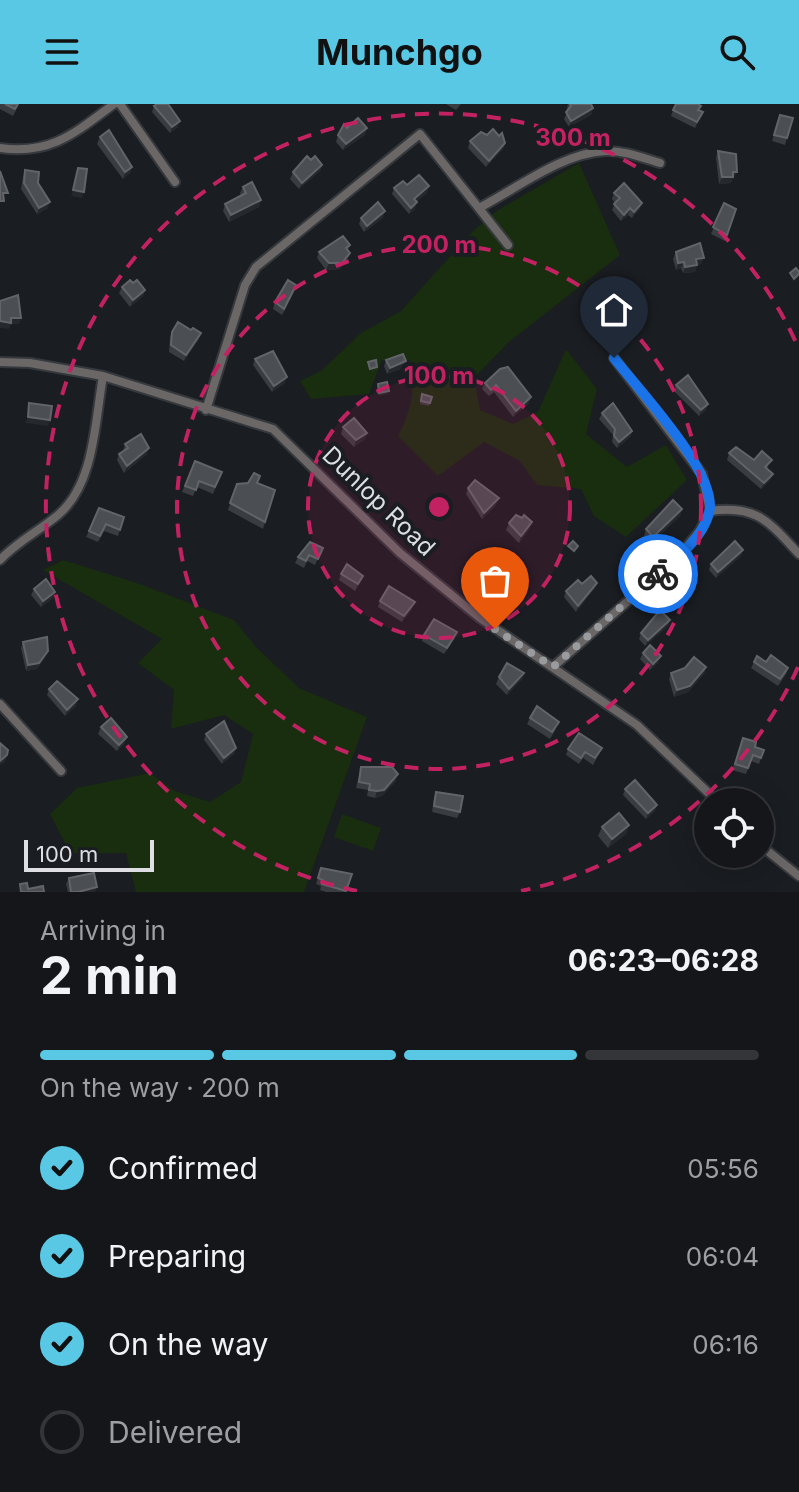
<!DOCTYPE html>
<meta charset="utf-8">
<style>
:root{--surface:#141619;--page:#212326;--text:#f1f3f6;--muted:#9d9fa2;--line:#333538;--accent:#59c8e5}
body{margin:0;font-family:Inter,sans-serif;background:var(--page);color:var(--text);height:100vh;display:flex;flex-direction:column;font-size:30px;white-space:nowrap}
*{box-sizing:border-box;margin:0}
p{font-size:26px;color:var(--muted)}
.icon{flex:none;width:44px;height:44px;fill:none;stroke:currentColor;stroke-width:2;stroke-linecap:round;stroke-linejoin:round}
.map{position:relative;height:788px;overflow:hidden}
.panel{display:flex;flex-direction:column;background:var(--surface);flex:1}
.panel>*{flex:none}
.controls{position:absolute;left:694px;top:684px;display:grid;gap:16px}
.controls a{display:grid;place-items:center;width:80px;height:80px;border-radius:50%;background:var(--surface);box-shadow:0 8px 32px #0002,0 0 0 2px var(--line);font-size:40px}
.scale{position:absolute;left:24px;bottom:20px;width:130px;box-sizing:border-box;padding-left:8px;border:4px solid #dddfe2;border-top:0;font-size:22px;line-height:28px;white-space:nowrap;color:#dddfe2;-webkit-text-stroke:6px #1a1d21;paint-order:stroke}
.pin{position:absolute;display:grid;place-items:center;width:68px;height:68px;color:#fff;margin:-82px -34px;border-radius:50% 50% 50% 0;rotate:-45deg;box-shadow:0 0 8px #0007}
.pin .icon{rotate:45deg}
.courier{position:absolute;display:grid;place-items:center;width:80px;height:80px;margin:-40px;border:6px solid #1a73e8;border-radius:50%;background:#fff;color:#222;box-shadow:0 2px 10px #0007}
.headline em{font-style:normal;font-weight:700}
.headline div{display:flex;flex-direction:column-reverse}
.headline{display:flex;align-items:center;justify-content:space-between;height:136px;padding:0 40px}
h1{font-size:52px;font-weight:700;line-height:60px}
.bar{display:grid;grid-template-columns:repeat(4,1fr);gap:12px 8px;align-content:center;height:96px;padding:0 40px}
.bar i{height:10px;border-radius:6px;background:var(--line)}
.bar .active{background:var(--accent)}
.bar p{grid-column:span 4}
ol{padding:0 40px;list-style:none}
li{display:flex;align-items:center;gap:24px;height:88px}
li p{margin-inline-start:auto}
li .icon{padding:8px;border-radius:50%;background:var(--accent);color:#111;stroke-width:4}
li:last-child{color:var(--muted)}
li i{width:44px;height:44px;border:4px solid var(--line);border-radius:50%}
header{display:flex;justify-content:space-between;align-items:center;height:104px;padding:0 40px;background:var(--accent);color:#111;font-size:36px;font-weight:700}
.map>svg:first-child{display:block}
.green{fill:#192d0f}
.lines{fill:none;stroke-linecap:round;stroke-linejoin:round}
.minor-casing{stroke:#35383c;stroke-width:12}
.minor{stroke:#6a6766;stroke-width:8}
.wall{fill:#393c41}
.shaded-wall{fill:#25282d}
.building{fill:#4b4e52;stroke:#626469;stroke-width:2}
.done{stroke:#999b9e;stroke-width:8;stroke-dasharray:0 14.4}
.route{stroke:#1a73e8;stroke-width:10}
.ring{fill:none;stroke:#c32262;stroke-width:4;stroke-dasharray:14 10}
.labels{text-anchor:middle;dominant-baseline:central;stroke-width:8;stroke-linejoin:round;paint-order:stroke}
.street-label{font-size:24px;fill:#dddfe2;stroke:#1a1d21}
.centre{fill:#c32262;stroke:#1a1d21;stroke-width:4}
.ring-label{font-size:24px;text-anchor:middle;font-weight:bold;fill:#c32262;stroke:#1a1d21;stroke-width:8;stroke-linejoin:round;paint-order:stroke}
</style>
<header><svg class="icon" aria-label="menu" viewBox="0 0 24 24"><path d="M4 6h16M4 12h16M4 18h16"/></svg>Munchgo<svg class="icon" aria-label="search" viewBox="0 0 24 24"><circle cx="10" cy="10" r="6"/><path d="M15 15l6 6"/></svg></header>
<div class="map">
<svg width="799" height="788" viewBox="0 0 799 788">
<rect width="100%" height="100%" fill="#1a1d21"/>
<path class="green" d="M579 59 620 151 509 238 474 274 480 306 513 320 538 308 566 245 597 285 586 330 627 363 666 341 687 376 626 433 594 412 581 385 537 381 520 357 484 338 438 372 398 332C412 304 416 286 409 256H382L369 290 311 295 300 277 321 267 361 229 401 207 473 127 498 106Z
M63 456 137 479 234 516 256 543 299 584 367 613 304 788H136L126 749H70L50 710 77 684 150 669 175 687 210 698 241 678 253 630 224 611 171 625 174 586 138 559 162 535 43 466Z
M342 710 381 724 373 747 334 733Z"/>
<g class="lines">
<defs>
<path id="minor" d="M120 0 175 78
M0 44C51 51 75 29 114 0
M479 104C516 85 562 49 605 47 623 46 643 54 660 59
M0 258 30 259 103 272 273 325 400 449 480 514 637 621 718 698
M206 306 245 181 256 163 420 30 508 141
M710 407C757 400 770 419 799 450
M0 456C18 437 39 427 58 411 95 380 95 316 103 272
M553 563 678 453 700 427 710 407 702 370 614 254
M0 600 61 667
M760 741 799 772"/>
</defs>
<use href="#minor" class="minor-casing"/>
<use href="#minor" class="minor"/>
</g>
<path class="wall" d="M0 0H19L13 12 0 5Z
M446 0H461L456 6Z
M568 0H591L593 4 591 11 569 23 564 15 568 6 567 4Z
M154 2 178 23 170 29 152 8Z
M701 2 699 6 703 8 695 24 671 12 673 6Z
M778 17 787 34 785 41 772 37Z
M347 24 365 31 343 46 336 38 338 31Z
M487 31 505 39 503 45 486 63 468 44 470 37Z
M100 33 132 63 130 69 123 75 97 40Z
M718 47 734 74H732L731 79 719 80 716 53Z
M311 56 322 61 320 67 299 85 290 75 293 68Z
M25 66 38 79 48 104 37 110 21 85 23 73Z
M407 81 427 89 416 98 415 105 409 110 392 90 394 84Z
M243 83 261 96 259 103 229 118 223 107 225 100 241 91 240 89Z
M614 89 640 105 632 114 628 111 621 117 612 106 615 99 612 95Z
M724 99 736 105 725 137 711 130Z
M361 114H383L364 128 359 120Z
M350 141 348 146 350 149 347 155 340 165 326 166 317 154 319 148Z
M676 148 701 160 697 161 695 168 683 169 681 164 676 166 673 155Z
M133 179 145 186 143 192 130 203 119 189 122 183Z
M296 181 294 188 282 211 273 205 275 198Z
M191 226 199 235 184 257 169 248 170 234 172 228Z
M255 255 285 279 272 288 253 261Z
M386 256 403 264 387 270 384 262Z
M500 265 531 293 528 300 513 313 494 288 489 292 482 285 485 279Z
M676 281 706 306 699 312 674 287Z
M422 290 432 293 429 302 420 300Z
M602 309 632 327 630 333 617 344 612 338 613 331 599 315Z
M343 323 367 329 365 335 354 343 341 330Z
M125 340 147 350 124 369 117 356 119 350 123 347Z
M729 349 754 356 769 362 767 364 773 370 770 376 761 385 727 356Z
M195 357 222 368 213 390 197 383 193 392 182 388Z
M257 379 275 386 263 425 228 406 237 380Z
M468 384 496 401 482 415 466 390Z
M682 405 680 412 651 439 644 432 646 425Z
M124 413 118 432 104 427 98 438 86 433 89 427Z
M509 419 530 424 519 439 506 426Z
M323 444 315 461 307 457 304 464 295 459 298 453Z
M741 452 716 474 709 466 711 460Z
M341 470 363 472 355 487 339 476Z
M597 479 594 485 576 508 564 493 566 487 582 480Z
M34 485 55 488 53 494 41 503 31 491Z
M380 497 412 505 402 518 378 503Z
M670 516 668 522 645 542 639 535 641 529Z
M424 531 455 534 444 550 422 537Z
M23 538 45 553 37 565 26 567 21 544Z
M643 549 658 559 650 566 640 555Z
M754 558H766L788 564 786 570 778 582 751 564Z
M706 563 704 570 688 588 674 593 669 575 671 569Z
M524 569 522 575 507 591 496 580 499 573Z
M49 585 76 602 65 612 47 591Z
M530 614 556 625 550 635 527 620Z
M101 623 124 640 117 647 98 630Z
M206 630 236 644 234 650 222 660 204 636Z
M743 634 755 643 764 646 759 660 751 657 746 670 732 666Z
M602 644 593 661 583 654 579 660 566 651 568 645Z
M361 663 396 677 382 692 375 694 367 692 368 686 356 684Z
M625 685 655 707 646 715 623 691Z
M436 688 460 708 457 714 432 708 434 694Z
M629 721 626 730 608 744 598 732 602 723Z
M321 764 352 770 346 788H326L320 786 321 782 316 780Z
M69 774 95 788H68L66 780Z"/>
<path class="shaded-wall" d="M593 4 591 11 569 23 571 17Z
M180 17 178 23 170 29 172 23Z
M367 24 365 31 343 46 346 40Z
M505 39 503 45 486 63 489 57Z
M322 61 320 67 299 85 302 79Z
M132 63 130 69 123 75 125 68Z
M733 68H737L731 79 719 80 722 73Z
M429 82 427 89 412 101 414 95Z
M73 86 84 88 82 94 71 92Z
M261 96 259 103 229 118 231 111Z
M50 98 48 104 37 110 39 104Z
M417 98 415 105 409 110 411 104Z
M642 99 640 105 632 114 634 108Z
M630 104 628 111 621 117 624 111Z
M385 107 383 114 364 128 367 122Z
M350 149 347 155 340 165 326 166 329 159Z
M704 154 701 160 693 162 696 155Z
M684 158 681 164 676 166 678 159Z
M697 161 695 168 683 169 685 163Z
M145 186 143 192 130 203 133 196Z
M11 214H21L19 220H11L9 225 0 224V217Z
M201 229 199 235 184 257 186 251Z
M406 257 403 264 387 270 390 264Z
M287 273 285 279 272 288 274 282Z
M389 287 388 290 378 292 379 289Z
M531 293 528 300 513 313 516 307Z
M708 300 706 306 699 312 701 306Z
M28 313 50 316 48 322 25 319Z
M632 327 630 333 617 344 619 338Z
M367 329 365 335 354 343 356 336Z
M149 344 147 350 124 369 127 362Z
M773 370 770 376 761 385 764 379Z
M499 394 496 401 482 415 484 409Z
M682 405 680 412 651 439 653 433Z
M532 418 530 424 519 439 521 432Z
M743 446 741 452 716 474 718 468Z
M597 479 594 485 576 508 578 502Z
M55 488 53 494 41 503 43 497Z
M415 498 412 505 402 518 404 512Z
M670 516 668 522 645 542 648 536Z
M48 547 45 553 37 565 26 567 28 561Z
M661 552 658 559 650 566 653 560Z
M706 563 704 570 688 588 674 593 677 586Z
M524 569 522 575 507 591 509 585Z
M78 595 76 602 65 612 67 606Z
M127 633 124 640 117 647 119 641Z
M236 644 234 650 222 660 224 654Z
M7 651 5 658 0 661V657Z
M398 670 396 677 382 692 375 694 377 687Z
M657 701 655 707 646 715 648 709Z
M629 721 626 730 608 744 612 735Z
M97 783 95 788H78Z"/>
<path class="building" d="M5 0H18L15 5Z
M157 0H168L180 17 172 23 154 2Z
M570 0H591L593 4 571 17 566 8 571 2Z
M676 0H698L701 2 698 6 703 8 697 18 673 6Z
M780 11 793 14 787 34 774 31Z
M358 14 367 24 346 40 338 31 344 20 347 24Z
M493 25 499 32 502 29 505 39 489 57 470 37 481 28 487 31Z
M109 26 132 63 125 68 100 33Z
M718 47 736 50 737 68H733V73H722Z
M307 52 311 56 315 52 322 61 302 79 293 68Z
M78 64 87 65 84 88 73 86Z
M25 66 39 68 38 79 50 98 39 104 24 79Z
M0 67 8 89H3L4 97H0Z
M419 71 429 82 414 95 417 98 411 104 394 84 403 77 407 81Z
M252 78 261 96 231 111 225 100 246 89 243 83Z
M624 79 642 99 634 108 630 104 624 111 614 100 620 94 614 89Z
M378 98 385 107 367 122 361 114Z
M724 99 736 105 727 131 713 123Z
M343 132 350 141 346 144 350 149 342 159H329L319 148Z
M700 139 704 154 696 155 697 161 685 163 684 158 678 159 676 148Z
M796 164 799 168V170L794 175 790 169Z
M130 176 133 179 137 176 145 186 133 196 122 183Z
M288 176 296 181 284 205 275 198Z
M18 191 21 214H11V219L0 217V197Z
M178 218 191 226 193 224 201 229 186 251 171 241 172 228Z
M273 247 287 273 274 282 255 255Z
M403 250 406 257 390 264 386 256Z
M376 256 377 263 370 265 368 258Z
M508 263 531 293 516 307 496 281 491 286 485 279 500 265Z
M688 271 708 300 701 306 676 281Z
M387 278 389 287 379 289 378 280Z
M422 290 432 293 430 299 421 297Z
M29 299 52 302 50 316 28 313Z
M613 299 632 327 619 338 614 332 615 325 602 309Z
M354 314 367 329 356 336 343 323Z
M141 330 149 344 127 362 119 350 128 344 125 340Z
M736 343 754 356 762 347 772 356 765 363 773 370 764 379 729 349Z
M195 357 222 368 215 383 199 377 196 386 185 382Z
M254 369 260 372 257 379 275 386 265 418 230 399 237 380 248 379Z
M475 376 499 394 484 409 468 384Z
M673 396 682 405 653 433 646 425Z
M99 404 124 413 120 426 106 420 100 432 89 427Z
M516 411 522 414 524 411 532 418 521 432 509 419Z
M573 437 578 442 574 447 568 442Z
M735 437 743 446 718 468 711 460Z
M310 438 323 444 318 455 309 451 306 457 298 453Z
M347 460 363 472 358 480 341 470Z
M591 472 597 479 578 502 566 487 578 476 582 480Z
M46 475 55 488 43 497 34 485Z
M389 482 415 498 404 512 380 497Z
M660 506 670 516 648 536 641 529Z
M434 515 457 528 447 544 424 531Z
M47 533 48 547 39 559 28 561 23 538Z
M650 541 661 552 653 560 643 549Z
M771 551 788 564 780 575 754 558 757 552 766 558Z
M694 553 706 563 690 582 677 586 671 569 685 564Z
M507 559 524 569 509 585 499 573Z
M57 577 78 595 67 606 49 585Z
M537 602 559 618 552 628 530 614Z
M111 614 127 633 119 641 101 623Z
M224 617 236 644 224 654 206 630Z
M579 629 602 644 595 654 585 648 581 654 568 645Z
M743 634 756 638 755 643 764 646 761 654 753 651 748 664 735 660Z
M0 639 8 646 7 651 0 657Z
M361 663H392L398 670 384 686 377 687 369 686 370 680 359 678Z
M635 676 657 701 648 709 625 685Z
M436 688 463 692 460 708 434 702Z
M619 709 629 721 612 735 602 723Z
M321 764 352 770 346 787 322 780 323 776 318 774Z
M94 769 97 783 78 788H71L69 774Z
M27 779 28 785 43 782 44 788H21L20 780Z"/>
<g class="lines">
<path class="done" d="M495 525 553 563 658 470"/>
<path class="route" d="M614 254C638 285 720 371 709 409 702 435 677 454 658 470"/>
</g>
<circle cx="439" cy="403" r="131" fill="#c32262" fill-opacity=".12"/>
<g class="ring">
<circle cx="439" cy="403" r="131"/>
<circle cx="439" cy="403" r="262"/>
<path d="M798 563A393 393 0 0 1 521 787M357 787A393 393 0 1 1 798 243"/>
</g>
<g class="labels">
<g class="street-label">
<text transform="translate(379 397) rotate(44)">Dunlop Road</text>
</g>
</g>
<circle cx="439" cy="403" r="12" class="centre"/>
<g class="ring-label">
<text x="573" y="42">300 m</text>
<text x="439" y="149">200 m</text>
<text x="439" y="280">100 m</text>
</g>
</svg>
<div class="controls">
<a><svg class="icon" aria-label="locate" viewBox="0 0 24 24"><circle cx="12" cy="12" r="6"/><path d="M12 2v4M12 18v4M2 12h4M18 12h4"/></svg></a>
</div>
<div class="scale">100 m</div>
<div class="pin" style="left:495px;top:525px;background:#ea580c"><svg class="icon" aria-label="bag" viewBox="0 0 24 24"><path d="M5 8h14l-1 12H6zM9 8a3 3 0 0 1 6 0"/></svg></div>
<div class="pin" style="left:614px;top:254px;background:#1f2937"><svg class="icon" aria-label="home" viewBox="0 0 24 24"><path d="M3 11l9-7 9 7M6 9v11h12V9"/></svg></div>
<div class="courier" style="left:658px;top:470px"><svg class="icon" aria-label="bike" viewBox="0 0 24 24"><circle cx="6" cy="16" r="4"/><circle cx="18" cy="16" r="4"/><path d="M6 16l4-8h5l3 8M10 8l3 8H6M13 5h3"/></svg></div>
</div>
<section class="panel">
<div class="headline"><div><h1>2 min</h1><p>Arriving in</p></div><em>06:23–06:28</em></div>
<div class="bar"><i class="active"></i><i class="active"></i><i class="active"></i><i></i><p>On the way · 200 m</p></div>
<ol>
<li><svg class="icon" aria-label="check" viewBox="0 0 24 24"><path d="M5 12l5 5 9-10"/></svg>Confirmed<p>05:56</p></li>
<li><svg class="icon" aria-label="check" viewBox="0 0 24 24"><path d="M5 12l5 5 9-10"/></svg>Preparing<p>06:04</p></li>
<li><svg class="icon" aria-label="check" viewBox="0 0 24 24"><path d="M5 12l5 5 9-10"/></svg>On the way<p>06:16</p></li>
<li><i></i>Delivered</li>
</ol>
</section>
